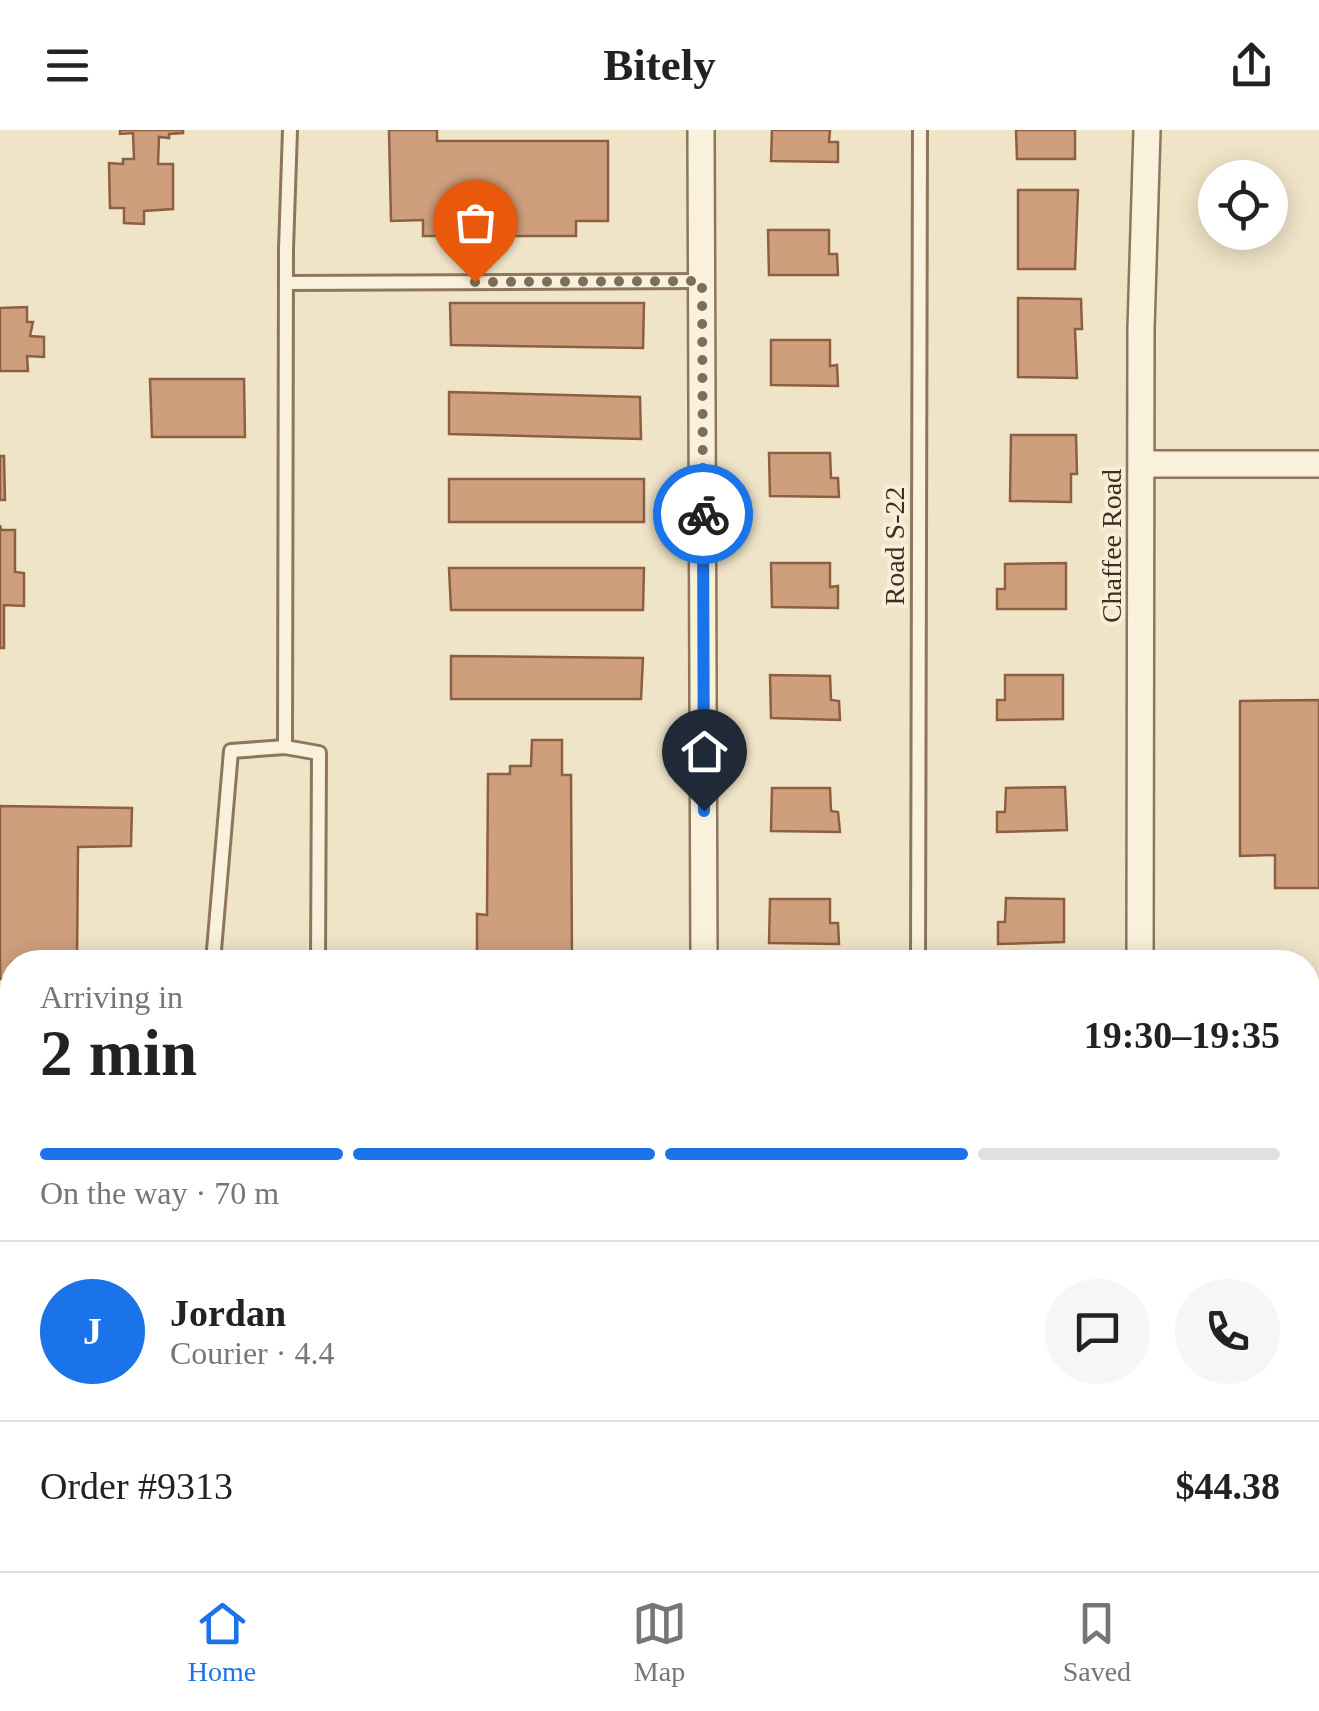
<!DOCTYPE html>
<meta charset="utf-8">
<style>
:root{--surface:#fff;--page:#f6f6f6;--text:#222;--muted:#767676;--line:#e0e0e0;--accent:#1a73e8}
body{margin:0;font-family:"Times New Roman",serif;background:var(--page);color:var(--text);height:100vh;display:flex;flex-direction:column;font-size:38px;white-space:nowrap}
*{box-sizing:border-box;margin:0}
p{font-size:32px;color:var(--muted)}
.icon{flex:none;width:55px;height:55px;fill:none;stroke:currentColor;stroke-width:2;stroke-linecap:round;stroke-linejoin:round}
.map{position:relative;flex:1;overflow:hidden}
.panel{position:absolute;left:0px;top:820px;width:1320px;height:622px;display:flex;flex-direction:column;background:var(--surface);border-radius:40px 40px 0 0;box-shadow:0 5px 25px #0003}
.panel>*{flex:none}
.fabs{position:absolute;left:1198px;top:30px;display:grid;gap:20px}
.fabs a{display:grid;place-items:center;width:90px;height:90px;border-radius:50%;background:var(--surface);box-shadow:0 5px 25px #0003;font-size:50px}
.pin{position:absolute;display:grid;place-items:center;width:85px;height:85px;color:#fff;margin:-102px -42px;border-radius:50% 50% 50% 0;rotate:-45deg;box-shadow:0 0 10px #0007}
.pin .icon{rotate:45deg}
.courier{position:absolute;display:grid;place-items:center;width:100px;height:100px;margin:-50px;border:8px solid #1a73e8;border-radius:50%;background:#fff;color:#222;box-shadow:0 2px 12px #0007}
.headline em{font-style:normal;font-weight:800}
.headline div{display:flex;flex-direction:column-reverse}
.headline{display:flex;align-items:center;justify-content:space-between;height:170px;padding:0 40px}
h1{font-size:65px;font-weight:800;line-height:75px}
.bar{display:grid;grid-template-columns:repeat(4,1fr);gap:15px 10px;align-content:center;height:120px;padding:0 40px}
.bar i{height:12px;border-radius:8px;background:var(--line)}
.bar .on{background:var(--accent)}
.bar p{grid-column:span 4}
.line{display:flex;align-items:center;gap:25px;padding:0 40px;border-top:2px solid var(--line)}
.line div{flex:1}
.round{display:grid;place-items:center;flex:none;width:105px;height:105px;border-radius:52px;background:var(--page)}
header{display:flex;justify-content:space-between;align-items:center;height:130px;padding:0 40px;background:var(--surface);font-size:45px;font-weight:800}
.menu{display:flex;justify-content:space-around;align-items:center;height:140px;border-top:2px solid var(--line);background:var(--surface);font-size:28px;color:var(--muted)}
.menu a{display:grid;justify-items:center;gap:5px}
.menu .on{color:var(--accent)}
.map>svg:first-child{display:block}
.building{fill:#cf9f7d;stroke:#8d5f41;stroke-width:2.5}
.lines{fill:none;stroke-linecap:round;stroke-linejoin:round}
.lane-casing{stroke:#8d765c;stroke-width:18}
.street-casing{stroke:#8d765c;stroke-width:30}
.lane{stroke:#faf1dc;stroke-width:12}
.street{stroke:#faf1dc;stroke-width:25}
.done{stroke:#7c6e5b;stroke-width:10;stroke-dasharray:0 18}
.route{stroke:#1a73e8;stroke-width:12}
.labels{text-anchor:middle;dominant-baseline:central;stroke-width:8;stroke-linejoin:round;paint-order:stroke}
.street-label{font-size:28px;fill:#3d2e20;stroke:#f7eed8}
</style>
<header><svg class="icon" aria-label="menu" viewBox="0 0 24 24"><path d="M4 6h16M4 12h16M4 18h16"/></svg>Bitely<svg class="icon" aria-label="share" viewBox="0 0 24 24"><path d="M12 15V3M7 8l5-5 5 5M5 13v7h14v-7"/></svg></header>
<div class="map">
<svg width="1319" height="1441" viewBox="0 0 1319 1441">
<rect width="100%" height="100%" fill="#f0e4c8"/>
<path class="building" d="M120 0H183V3L169 4V8L159 7 158 34H173V79L144 81V94L124 93V78H110L109 33 123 34V29H134L133 3 120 4Z
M389 0H437V11H608V91H576V106H423V90L391 91Z
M772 0H830L829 12H838V32L771 31Z
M1016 0H1075V29H1017Z
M1018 60H1078L1075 139H1018Z
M768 100H829V124H837L838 145H769Z
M1018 168 1081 169 1082 199H1075L1077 248 1018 247Z
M450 173H644L643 218 451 215Z
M27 177V192H33L30 206 44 207V227L27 226 28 241H0V178Z
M771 210H830V236L837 235 838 256 771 255Z
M150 249H244L245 307H152Z
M449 262 640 267 641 309 449 304Z
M1011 305H1076L1077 344H1071V372L1010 371Z
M769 323H830L831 348H838L839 367 770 366Z
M0 326H4L5 370H0Z
M449 349H644V392H449Z
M0 395 1 400H15V442L24 443V476L4 475V518H0Z
M771 433H830V457L838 456V478L772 477Z
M1066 433V479H997V459H1005V434Z
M449 438H644L643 480H451Z
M451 526 643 528 641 569H451Z
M770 545 830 546 831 570 839 571 840 590 771 588Z
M1005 545H1063V589L997 590V570H1005Z
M1319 570V758H1275V725L1240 726V571Z
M532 610H562V645H571L572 832H477V784L487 785 488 644H510V636H531Z
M1065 657 1067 700 997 702V682H1005L1006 658Z
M772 658H830L831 681 838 682 840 702 771 701Z
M0 676 132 678 131 716 78 717 77 832H12V848L0 849Z
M1006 768 1064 769V812L998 814V792H1005Z
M770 769H830V793H838L839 814 769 813Z
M287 1430H512V1441H287Z
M1069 1435V1441H1007V1436Z
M1267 1435V1441H1209V1436Z
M772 1436H830L831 1441H772Z"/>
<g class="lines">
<defs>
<path id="lane" d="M286 153 702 151
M285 617 319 623 318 832
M213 832 231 621 285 617 286 119 290 0
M918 832 920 0
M0 917H12
M1308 921H1319
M4 1014 8 1096H12
M8 1096 5 1349H12
M920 1430V1441
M143 1441V1430"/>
<path id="street" d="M701 0 704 832
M1141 334H1319
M1140 832 1141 199 1147 0
M1308 1013H1319
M0 1014H12
M1140 1430V1441
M704 1441V1430"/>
</defs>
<use href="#lane" class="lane-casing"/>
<use href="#street" class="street-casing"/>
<use href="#lane" class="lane"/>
<use href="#street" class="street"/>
</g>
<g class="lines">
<path class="done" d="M475 152 702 151 703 384"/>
<path class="route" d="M703 384 704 681"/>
</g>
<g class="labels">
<g class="street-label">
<text transform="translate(894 416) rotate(-90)">Road S-22</text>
<text transform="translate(1111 416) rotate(-90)">Chaffee Road</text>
</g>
</g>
</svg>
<div class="fabs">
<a><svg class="icon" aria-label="locate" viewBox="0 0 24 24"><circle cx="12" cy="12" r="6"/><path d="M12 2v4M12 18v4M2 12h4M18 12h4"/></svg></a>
</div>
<div class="pin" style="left:475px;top:152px;background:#ea580c"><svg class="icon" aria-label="bag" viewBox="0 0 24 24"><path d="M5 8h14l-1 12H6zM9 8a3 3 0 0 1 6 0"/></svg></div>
<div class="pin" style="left:704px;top:681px;background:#1f2937"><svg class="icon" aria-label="home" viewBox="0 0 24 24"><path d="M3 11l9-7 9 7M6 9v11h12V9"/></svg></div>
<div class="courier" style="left:703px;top:384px"><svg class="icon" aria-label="bike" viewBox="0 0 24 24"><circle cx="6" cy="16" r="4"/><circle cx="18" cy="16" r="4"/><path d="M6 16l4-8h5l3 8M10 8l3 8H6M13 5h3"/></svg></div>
<section class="panel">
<div class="headline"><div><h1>2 min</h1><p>Arriving in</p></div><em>19:30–19:35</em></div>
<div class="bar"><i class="on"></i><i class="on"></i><i class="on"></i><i></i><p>On the way · 70 m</p></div>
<div class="line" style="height:180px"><b class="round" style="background:var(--accent);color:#fff">J</b><div><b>Jordan</b><p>Courier · 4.4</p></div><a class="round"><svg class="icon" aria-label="chat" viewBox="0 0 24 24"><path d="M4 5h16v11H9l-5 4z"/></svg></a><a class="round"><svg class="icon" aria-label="phone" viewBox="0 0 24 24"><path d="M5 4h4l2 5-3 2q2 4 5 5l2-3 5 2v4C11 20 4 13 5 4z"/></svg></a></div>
<div class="line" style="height:130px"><div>Order #9313</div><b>$44.38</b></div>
</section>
</div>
<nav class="menu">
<a class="on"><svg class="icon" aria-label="home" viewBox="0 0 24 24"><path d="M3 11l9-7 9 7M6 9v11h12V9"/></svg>Home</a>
<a><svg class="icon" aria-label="map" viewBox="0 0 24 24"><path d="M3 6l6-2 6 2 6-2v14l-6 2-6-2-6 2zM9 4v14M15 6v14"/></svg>Map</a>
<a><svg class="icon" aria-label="saved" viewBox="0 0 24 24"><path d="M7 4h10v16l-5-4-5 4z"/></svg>Saved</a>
</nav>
